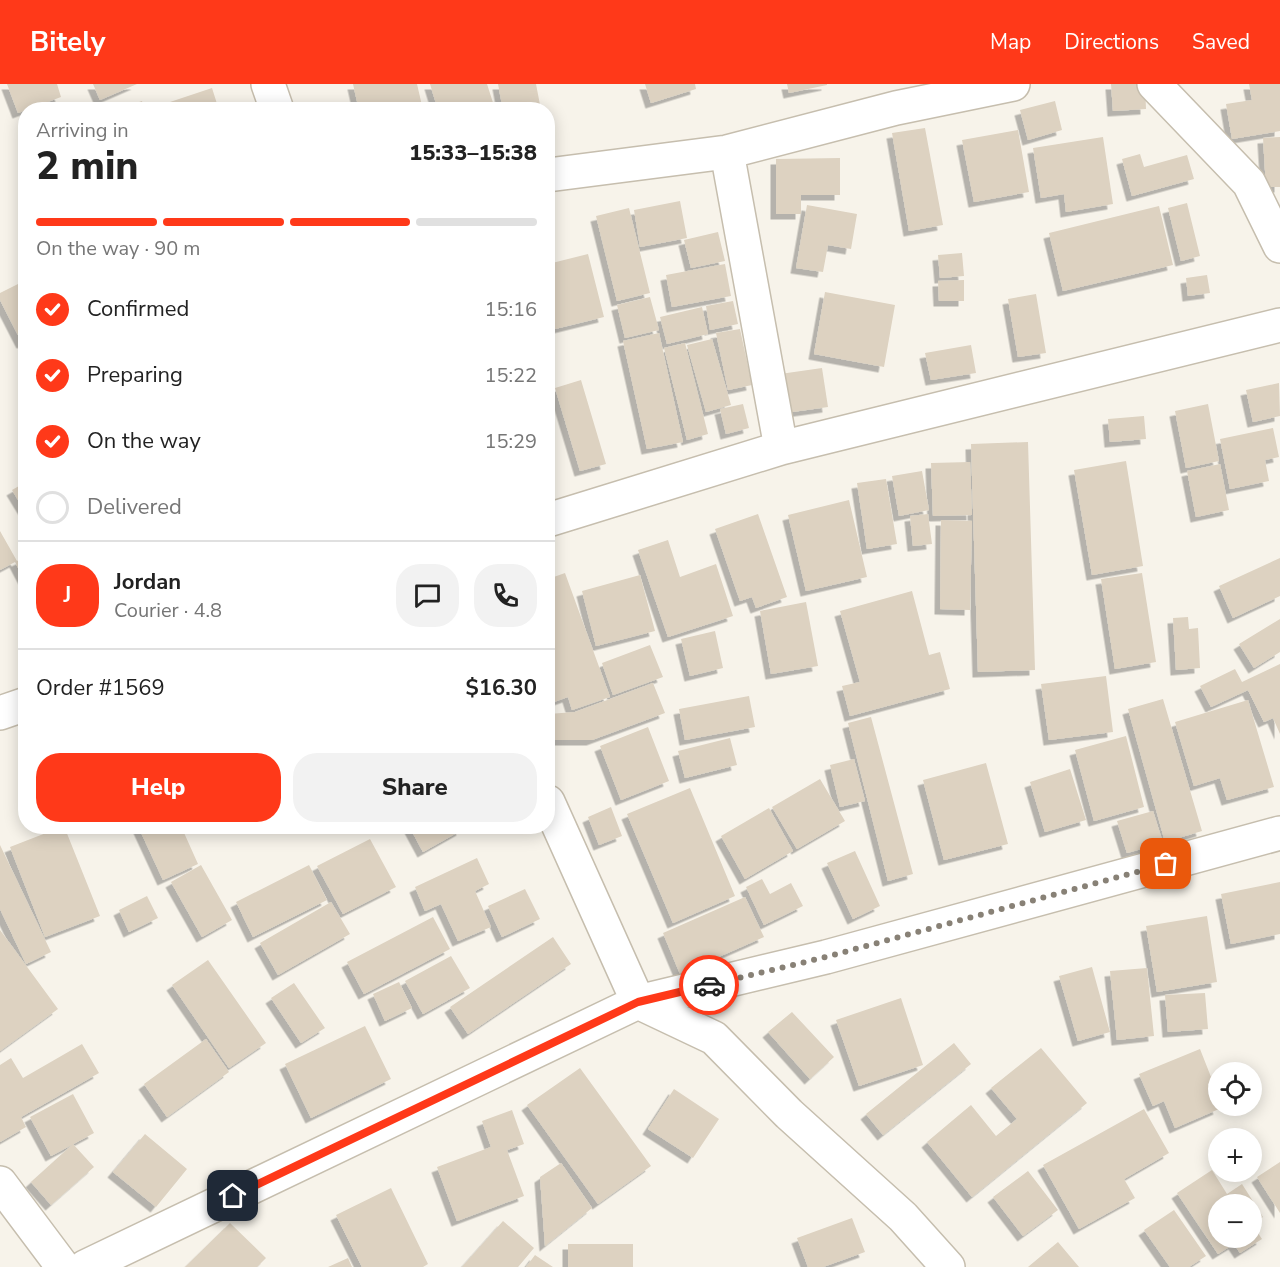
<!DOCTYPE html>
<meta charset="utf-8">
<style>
:root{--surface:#fff;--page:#f2f2f2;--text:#222;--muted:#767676;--line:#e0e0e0;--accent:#ff3919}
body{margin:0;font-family:"Nunito Sans",sans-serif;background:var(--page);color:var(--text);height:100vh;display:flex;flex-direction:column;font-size:22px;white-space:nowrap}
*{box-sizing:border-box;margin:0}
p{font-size:20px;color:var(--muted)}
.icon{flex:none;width:33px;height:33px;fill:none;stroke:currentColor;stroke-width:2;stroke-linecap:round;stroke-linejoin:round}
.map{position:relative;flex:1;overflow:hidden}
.panel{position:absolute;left:18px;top:18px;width:537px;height:732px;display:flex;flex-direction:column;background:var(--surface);border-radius:24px;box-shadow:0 3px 15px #0003}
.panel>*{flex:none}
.tools{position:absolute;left:1208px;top:978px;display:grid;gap:12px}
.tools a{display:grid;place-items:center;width:54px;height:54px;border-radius:50%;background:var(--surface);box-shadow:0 3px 15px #0003;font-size:30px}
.pin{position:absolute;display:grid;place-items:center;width:51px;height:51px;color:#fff;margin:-26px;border-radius:12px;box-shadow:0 3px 9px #0006}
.courier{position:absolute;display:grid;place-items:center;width:60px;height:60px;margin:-30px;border:4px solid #ff3919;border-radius:50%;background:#fff;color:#222;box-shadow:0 2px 8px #0007}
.head em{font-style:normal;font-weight:800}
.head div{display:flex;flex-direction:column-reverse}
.head{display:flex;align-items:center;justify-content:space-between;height:102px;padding:0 18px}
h1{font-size:39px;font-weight:800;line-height:45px}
.bar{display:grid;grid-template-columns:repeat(4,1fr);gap:9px 6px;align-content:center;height:72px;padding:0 18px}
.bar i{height:8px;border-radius:4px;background:var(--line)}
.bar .active{background:var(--accent)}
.bar p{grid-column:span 4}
.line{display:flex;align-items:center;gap:15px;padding:0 18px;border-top:2px solid var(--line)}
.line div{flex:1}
.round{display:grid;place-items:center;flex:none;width:63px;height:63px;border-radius:24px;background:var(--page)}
ol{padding:0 18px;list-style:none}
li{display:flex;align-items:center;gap:18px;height:66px}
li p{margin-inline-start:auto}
li .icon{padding:6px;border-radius:50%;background:var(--accent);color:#fff;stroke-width:4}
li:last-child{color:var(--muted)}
li i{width:33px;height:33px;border:3px solid var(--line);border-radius:50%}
.button{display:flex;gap:12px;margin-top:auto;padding:12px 18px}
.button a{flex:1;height:69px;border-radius:24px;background:var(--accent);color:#fff;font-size:24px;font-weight:800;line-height:69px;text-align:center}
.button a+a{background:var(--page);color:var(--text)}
header{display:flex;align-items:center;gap:36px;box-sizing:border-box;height:84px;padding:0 30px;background:var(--accent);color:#fff}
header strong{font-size:28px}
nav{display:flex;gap:33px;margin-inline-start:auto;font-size:21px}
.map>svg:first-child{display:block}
.building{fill:#ddd2c1;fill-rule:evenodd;filter:url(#shadow)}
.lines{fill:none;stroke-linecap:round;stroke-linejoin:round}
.street-casing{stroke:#c6beae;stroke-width:36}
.street{stroke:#fff;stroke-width:33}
.done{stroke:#888176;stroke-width:6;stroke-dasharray:0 10.8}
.route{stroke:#ff3919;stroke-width:8}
</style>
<header>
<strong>Bitely</strong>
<nav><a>Map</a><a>Directions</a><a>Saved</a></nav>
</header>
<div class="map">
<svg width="1280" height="1183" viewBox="0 0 1280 1183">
<defs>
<filter id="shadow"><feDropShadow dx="-5.5" dy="5.5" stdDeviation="0" flood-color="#0004"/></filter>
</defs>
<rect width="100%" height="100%" fill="#f7f3ea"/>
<path class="building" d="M7 0H57L61 13 18 29Z
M93 0H137L100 16Z
M353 0H417L423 26H359Z
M430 0H487L495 25 438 26Z
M498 0H536L541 26H503Z
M645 0H695L696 5 651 19Z
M787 0H827V1L789 9Z
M1111 0H1145L1146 25 1113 27Z
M1249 0H1280V47L1232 55 1226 20 1252 16Z
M212 4 219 26H149V25Z
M142 17 145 26H119V25Z
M1055 17 1062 46 1028 56 1020 26Z
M925 44 943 141 909 147 892 49Z
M1018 46 1029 108 974 118 962 56Z
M1103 53 1113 120 1066 128 1064 110 1041 114 1033 64Z
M1280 53V103H1266L1263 54Z
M1140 70 1144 83 1187 71 1194 95 1132 112 1122 75Z
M840 74V111H801V130H776V75Z
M680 117 687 154 640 163 634 126Z
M1187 119 1200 172 1181 177 1168 124Z
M807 121 857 130 851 165 828 161 823 188 796 184Z
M1159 122 1173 181 1063 207 1049 149Z
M629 124 650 209 617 217 596 132Z
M718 148 725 177 691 184 684 156Z
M962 169 964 192 940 194 938 171Z
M588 170 604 233 551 246 548 234V180Z
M725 180 731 212 672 223 666 191Z
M1207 191 1210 209 1188 212 1186 194Z
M26 196V258L22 259 0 216V209Z
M964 196V217H939L938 197Z
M825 208 895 221 884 283 814 270Z
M1036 210 1046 269 1018 273 1008 215Z
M650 213 659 246 625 254 617 221Z
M733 217 738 240 710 246 706 222Z
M702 223 708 250 667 260 660 233Z
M740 245 752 301 728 306 716 249Z
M659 249 683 358 647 365 623 257Z
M712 255 731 321 706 328 687 261Z
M685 259 708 350 687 356 664 264Z
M971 261 976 289 931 296 925 269Z
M822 284 828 323 785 329 780 290Z
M581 296 606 380 580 387 555 304Z
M1279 299 1280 332 1253 338 1246 306Z
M743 320 749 344 726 350 720 325Z
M1208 320 1219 377 1186 384 1175 327Z
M1144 332 1146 355 1110 358 1108 335Z
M1273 344 1279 373 1265 376 1269 397 1230 405 1220 355Z
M1028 358 1035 586 978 588 971 360Z
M1126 377 1143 482 1092 491 1074 386Z
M970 378 972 431 933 432 931 379Z
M1220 380 1229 426 1196 433 1187 387Z
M922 387 929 426 899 432 892 392Z
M886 395 897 460 867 465 857 399Z
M26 398V429L12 406Z
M849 416 867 493 806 507 788 431Z
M758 430 787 513 756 524 752 513 740 517 715 445Z
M928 430 932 460 913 462 910 432Z
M941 436 972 437 970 526 940 525Z
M0 447 17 477 26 473V499L15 478 0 486Z
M668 456 680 493 716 480 733 532 668 553 638 466Z
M1280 474V512L1233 534 1219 502Z
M565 489 610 613 572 626 568 613 548 620V495Z
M1142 489 1156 578 1115 585 1101 495Z
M640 491 655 547 596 562 582 507Z
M912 507 929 571 940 568 950 605 850 632 842 602 860 598 840 527Z
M806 518 818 582 771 590 760 527Z
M1188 533 1189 545 1198 544 1200 584 1176 586 1173 534Z
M1280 535V568L1254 584 1239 560Z
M715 547 723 584 690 592 681 555Z
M650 561 663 593 613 611 602 579Z
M1280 580V650L1273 634 1264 638 1248 606 1211 623 1200 602 1235 585 1242 598Z
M1106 592 1113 648 1049 656 1041 600Z
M653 599 665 629 592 656H555L548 640V630L575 628Z
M749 612 755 643 685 656 679 625Z
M1163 615 1202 747 1165 758 1128 625Z
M1248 616 1274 703 1227 716 1220 694 1194 702 1175 638Z
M871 633 913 790 888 797 848 639Z
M648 643 669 697 621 716 600 662Z
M1126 652 1144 723 1094 737 1075 666Z
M730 654 737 681 685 694 678 667Z
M854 675 865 717 840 723 830 681Z
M986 679 1008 760 944 776 923 696Z
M1070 685 1086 736 1045 748 1030 698Z
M820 695 845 737 797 765 772 723Z
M690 704 735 812 673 839 627 730Z
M611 723 622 752 599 761 588 733Z
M769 724 793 767 745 795 721 752Z
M1153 727 1163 759 1127 769 1117 737Z
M64 742 100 832 45 853 10 763Z
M138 742H181L198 780 163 796Z
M409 742H460L462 746 423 768Z
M370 755 396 803 343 830 317 782Z
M0 761 51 868 26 880 0 825Z
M855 767 880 822 853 835 827 779Z
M477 774 489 800 475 807 491 843 458 857 441 820 425 827 415 803Z
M201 781 232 836 202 853 171 798Z
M309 781 327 816 253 853 236 818Z
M762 795 770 810 791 799 803 822 764 841 746 803Z
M1280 798V850L1231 860 1221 810Z
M525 805 540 835 502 853 488 822Z
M147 812 158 834 129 848 119 826Z
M745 813 764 853 680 890 663 849Z
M331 818 350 850 278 891 260 859Z
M1207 832 1217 898 1157 908 1146 842Z
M433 833 450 865 364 910 347 878Z
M0 846 58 925 0 967Z
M553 853 571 880 468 950 450 923Z
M451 872 470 904 423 930 405 897Z
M208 876 266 959 229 984 172 901Z
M1092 883 1110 948 1078 957 1059 892Z
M1147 884 1154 952 1117 956 1110 887Z
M399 898 412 924 385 937 373 910Z
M294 899 325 944 301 959 271 914Z
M1205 909 1208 945 1168 948 1165 911Z
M901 914 923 981 859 1002 836 936Z
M792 928 834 973 810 995 768 948Z
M365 942 391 995 311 1034 285 980Z
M206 955 229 988 167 1033 144 1000Z
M954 959 971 980 883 1051 866 1030Z
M82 960 99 989 21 1033 26 1043 0 1058V981L11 974 23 994Z
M1041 964 1087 1019 972 1113 927 1058 971 1021 996 1052 1017 1035 991 1004Z
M1200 965 1213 998 1208 1000 1219 1025 1175 1044 1164 1017 1153 1022 1139 990Z
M580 984 651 1082 598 1120 527 1021Z
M674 1005 719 1035 693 1074 648 1045Z
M73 1010 94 1049 51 1072 30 1033Z
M1144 1025 1169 1069 1124 1095 1135 1114 1079 1145 1043 1081Z
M512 1026 524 1060 507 1066 524 1112 457 1137 437 1083 491 1063 482 1037Z
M145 1050 187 1085 156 1123 113 1088Z
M73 1060 94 1083 51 1121 31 1098Z
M1280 1078V1129L1257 1093Z
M561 1079 592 1124 545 1162 540 1093Z
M1212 1086 1227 1110 1242 1100 1263 1133 1252 1140 1262 1155 1240 1169 1234 1160 1218 1170 1177 1109ZM1218 1120H1251V1154H1218Z
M1028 1087 1058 1126 1023 1152 993 1113Z
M391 1104 428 1180 423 1183H362L336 1131Z
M1174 1126 1206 1172 1189 1183H1170L1144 1146Z
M852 1134 865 1168 823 1183H808L797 1154Z
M503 1137 534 1164 518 1183H462Z
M230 1139 266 1174 257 1183H185Z
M1058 1158 1079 1183H1028Z
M568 1160H633V1183H568Z
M535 1171 553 1183H526Z
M348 1174 352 1183H328Z"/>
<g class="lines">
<defs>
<path id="street" d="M268 0 277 26
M1154 0 1249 99 1280 162
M727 68 781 364
M548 91 727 68 896 24 1013 0
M548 436 781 364 1280 241
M0 629 26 620
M548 718 638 918 714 954 789 1030 903 1133 948 1183
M0 1099 63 1183
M85 1183 638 918 826 873 1280 749"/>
</defs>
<use href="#street" class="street-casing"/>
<use href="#street" class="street"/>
</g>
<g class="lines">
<path class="done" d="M709 901 826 873 1166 780"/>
<path class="route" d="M233 1112 638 918 709 901"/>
</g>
</svg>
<div class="tools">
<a><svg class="icon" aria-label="locate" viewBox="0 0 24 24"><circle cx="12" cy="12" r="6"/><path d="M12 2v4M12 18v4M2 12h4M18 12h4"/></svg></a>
<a>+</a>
<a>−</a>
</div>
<div class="pin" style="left:1166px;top:780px;background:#ea580c"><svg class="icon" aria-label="bag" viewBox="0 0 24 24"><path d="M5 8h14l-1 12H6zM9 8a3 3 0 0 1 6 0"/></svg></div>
<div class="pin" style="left:233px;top:1112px;background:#1f2937"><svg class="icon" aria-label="home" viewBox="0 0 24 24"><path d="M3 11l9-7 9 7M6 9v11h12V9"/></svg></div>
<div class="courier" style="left:709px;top:901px"><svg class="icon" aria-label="car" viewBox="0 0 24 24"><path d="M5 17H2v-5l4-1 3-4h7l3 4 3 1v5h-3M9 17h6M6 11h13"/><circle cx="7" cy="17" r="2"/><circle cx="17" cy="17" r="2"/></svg></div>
<section class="panel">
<div class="head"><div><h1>2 min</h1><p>Arriving in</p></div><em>15:33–15:38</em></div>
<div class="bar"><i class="active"></i><i class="active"></i><i class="active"></i><i></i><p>On the way · 90 m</p></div>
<ol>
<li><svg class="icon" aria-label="check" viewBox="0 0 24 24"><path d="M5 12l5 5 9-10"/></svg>Confirmed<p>15:16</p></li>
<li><svg class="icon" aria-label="check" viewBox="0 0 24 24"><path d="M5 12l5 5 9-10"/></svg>Preparing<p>15:22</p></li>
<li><svg class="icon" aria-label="check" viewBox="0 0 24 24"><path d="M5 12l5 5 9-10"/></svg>On the way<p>15:29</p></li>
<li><i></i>Delivered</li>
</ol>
<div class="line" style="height:108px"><b class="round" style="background:var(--accent);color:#fff">J</b><div><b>Jordan</b><p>Courier · 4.8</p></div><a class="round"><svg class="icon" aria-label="chat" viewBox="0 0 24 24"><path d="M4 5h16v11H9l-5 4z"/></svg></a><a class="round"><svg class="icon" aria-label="phone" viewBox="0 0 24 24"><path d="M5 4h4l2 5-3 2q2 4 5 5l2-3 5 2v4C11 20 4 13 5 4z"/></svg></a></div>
<div class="line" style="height:78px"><div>Order #1569</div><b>$16.30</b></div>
<div class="button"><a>Help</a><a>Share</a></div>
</section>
</div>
